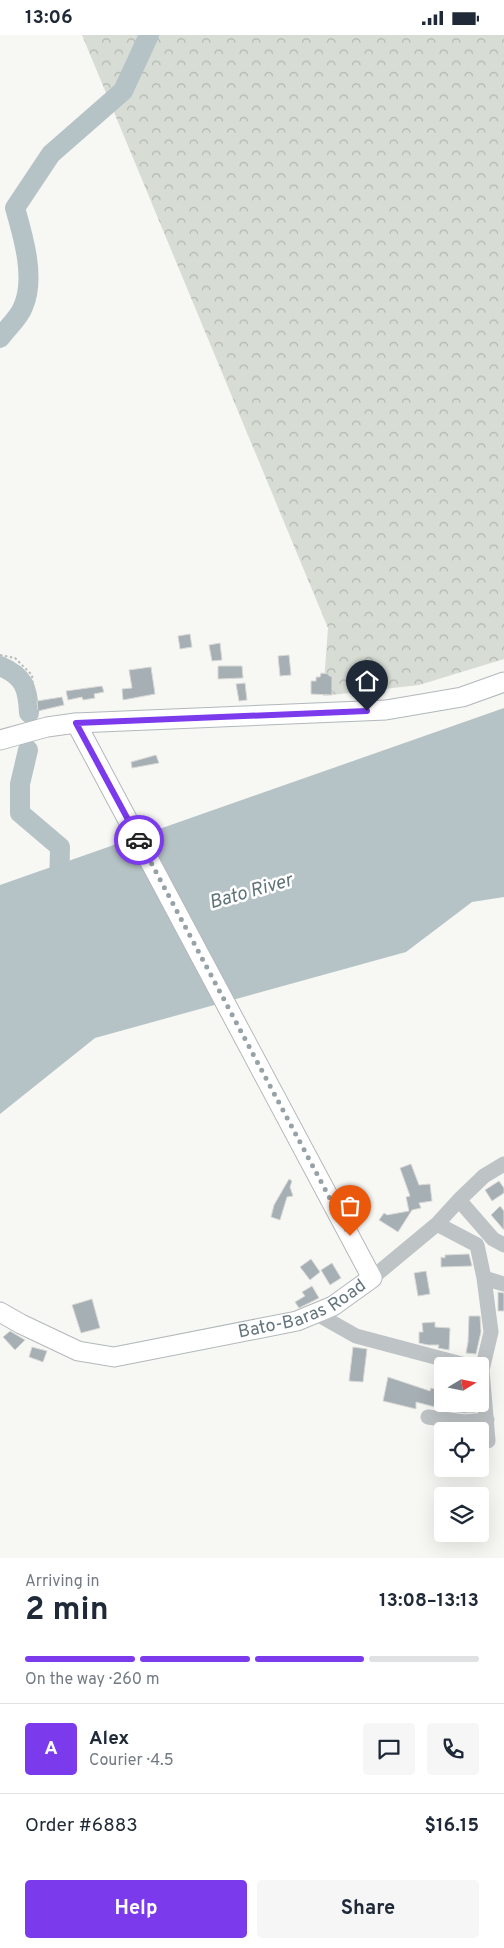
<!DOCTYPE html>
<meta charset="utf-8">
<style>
:root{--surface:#fff;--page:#f6f6f7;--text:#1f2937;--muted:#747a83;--line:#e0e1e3;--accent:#7c3aed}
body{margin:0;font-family:Overpass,sans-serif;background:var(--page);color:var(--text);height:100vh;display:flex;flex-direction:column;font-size:19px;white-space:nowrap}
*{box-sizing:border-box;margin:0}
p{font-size:16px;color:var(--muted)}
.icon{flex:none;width:28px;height:28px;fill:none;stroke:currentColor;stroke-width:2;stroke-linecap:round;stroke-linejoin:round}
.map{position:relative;height:1523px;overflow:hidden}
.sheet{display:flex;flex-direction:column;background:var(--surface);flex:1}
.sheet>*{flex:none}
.needle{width:32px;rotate:80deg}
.tools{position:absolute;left:434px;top:1322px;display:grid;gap:10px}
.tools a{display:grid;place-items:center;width:55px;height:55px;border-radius:5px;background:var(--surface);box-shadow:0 5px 20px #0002;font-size:25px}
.pin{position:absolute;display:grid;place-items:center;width:42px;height:42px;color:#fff;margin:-51px -21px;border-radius:50% 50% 50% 0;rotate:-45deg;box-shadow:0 0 5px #0007}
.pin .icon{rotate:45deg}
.courier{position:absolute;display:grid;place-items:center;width:50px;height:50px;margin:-25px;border:4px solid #7c3aed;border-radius:50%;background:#fff;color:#222;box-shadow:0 1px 6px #0007}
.head em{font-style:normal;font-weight:700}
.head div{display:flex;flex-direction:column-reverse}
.head{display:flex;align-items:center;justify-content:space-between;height:85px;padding:0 25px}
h1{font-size:32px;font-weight:700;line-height:38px}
.bar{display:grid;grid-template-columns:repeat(4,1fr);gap:8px 5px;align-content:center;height:60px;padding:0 25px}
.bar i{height:6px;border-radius:4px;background:var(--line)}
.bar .on{background:var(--accent)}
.bar p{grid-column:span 4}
.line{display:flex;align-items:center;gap:12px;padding:0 25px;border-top:1px solid var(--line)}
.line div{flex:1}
.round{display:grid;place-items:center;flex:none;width:52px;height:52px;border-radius:5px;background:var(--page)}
.cta{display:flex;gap:10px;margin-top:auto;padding:10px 25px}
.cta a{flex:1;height:58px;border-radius:5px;background:var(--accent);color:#fff;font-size:20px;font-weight:700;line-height:58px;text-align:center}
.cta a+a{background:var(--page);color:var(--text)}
.status{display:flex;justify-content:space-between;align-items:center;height:35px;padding:0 25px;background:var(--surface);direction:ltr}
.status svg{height:14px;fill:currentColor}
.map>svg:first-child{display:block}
.forest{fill:url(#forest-crowns)}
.water{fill:#b6c3c6}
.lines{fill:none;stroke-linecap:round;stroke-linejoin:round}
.river{stroke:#b6c3c6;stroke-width:20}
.building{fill:#a6afb4;stroke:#d9d9d7}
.major-casing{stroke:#b2b8bb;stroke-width:21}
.path{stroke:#b9bcbe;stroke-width:2;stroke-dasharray:2.5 2.5;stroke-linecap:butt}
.minor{stroke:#bec3c6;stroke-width:15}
.major{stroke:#fff;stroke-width:19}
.done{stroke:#97a2a7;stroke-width:5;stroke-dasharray:0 9}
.route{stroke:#7c3aed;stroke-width:6}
.labels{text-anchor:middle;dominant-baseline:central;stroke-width:5;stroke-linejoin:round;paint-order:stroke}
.street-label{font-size:18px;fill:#64757e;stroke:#fff}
.water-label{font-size:19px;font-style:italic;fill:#5e7478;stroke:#fff}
</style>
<div class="status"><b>13:06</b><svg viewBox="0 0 49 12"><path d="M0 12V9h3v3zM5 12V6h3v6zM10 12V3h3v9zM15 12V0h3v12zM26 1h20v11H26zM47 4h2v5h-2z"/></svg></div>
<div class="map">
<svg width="504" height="1523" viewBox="0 0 504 1523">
<defs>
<pattern id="forest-crowns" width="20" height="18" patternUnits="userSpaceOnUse" patternTransform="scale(1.25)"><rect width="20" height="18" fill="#d7dcd4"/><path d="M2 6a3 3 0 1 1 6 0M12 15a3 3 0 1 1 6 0" fill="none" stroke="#b2b7b1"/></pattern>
</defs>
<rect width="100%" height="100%" fill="#f7f7f4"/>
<path class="forest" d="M82 0H504V624L419 650 323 661 328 593Z"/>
<path class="water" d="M504 673V862L472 867 406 917 95 1003 0 1079V850Z"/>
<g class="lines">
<path class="river" d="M0 303C7 293 19 283 23 272 36 243 23 201 15 173L51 119 123 56 149 0
M0 631C24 641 28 653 29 678
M28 715 20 749V778L60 812 59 857"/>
</g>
<path class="building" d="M190 599 192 612 180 614 178 601Z
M220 608 222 625 212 626 209 610Z
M289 620 291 640 280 641 278 621Z
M218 631H242L243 643 218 644Z
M151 632 155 659 123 665 122 654 132 653 129 635Z
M321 638 329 639V641H332V660L311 659V646H316V642H320Z
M245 648 247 665 239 666 236 649Z
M102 651 104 657 94 659 95 663 83 665 82 662 68 665 66 656Z
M62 662 64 670 38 676 37 666Z
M156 720 159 728 132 733 131 727Z
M411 1129 419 1150 430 1149 432 1166 419 1168 421 1173 412 1175 398 1197 379 1185 384 1178 387 1180 409 1176 406 1162 410 1161 400 1133Z
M289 1144 292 1146 290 1152 293 1161 287 1162 280 1185 271 1182 274 1170Z
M499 1146 504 1153V1158L492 1166 485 1155Z
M500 1171 504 1176V1195L491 1180Z
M469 1219 472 1231 441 1232V1222L445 1223V1220Z
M311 1224 320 1237 310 1245 300 1232Z
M332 1228 341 1243 330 1250 321 1235Z
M426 1236 430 1259 418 1261 414 1238Z
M312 1251 319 1263 299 1273 295 1267 305 1261 302 1257Z
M498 1257 504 1258V1276H498Z
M92 1264 100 1293 81 1298 72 1270Z
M469 1281H480L481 1297 476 1319 466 1318 468 1307Z
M435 1287V1292L450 1293 449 1315 438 1313 439 1310H428L419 1308V1297H423L422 1288Z
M10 1296 25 1305 15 1315 3 1302Z
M32 1312 47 1316 43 1327 29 1322Z
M353 1312 367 1314 363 1347 349 1346Z
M388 1342 430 1356 431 1353 442 1356V1369H475L476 1377 464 1378 435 1373V1372L416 1367V1374L383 1366Z"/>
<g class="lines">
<defs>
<g id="major">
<path d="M0 705 47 692 76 688 386 675 462 662 504 647"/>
<path id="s1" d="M0 1277 21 1289 78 1316 114 1322 297 1286 333 1271 372 1243 76 688"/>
</g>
</defs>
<use href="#major" class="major-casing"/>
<path class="path" d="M0 620 15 623 32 640 34 669 40 679"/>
<path class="minor" d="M459 1165 484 1141 504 1129
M437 1189 477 1210 484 1243 491 1297 482 1335 488 1406
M372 1243 437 1189 459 1165 493 1204 504 1210
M484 1243 504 1249
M317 1279 356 1301 469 1331
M428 1382 464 1387 487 1385"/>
<use href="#major" class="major"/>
</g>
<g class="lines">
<path class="done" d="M139 805 350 1201"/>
<path class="route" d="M139 805 76 688 367 676"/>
</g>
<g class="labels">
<g class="street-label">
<text stroke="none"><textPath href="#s1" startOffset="319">Bato-Baras Road</textPath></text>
</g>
<g class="water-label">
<text transform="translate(251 857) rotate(-16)">Bato River</text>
</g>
</g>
</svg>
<div class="tools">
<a><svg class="needle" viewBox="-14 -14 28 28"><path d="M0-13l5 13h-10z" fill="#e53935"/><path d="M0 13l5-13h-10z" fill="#747a83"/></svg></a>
<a><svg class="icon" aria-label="locate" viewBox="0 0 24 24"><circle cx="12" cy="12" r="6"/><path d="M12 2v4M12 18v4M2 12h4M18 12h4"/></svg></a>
<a><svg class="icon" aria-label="layers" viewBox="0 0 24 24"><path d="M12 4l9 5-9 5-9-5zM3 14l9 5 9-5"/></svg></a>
</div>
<div class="pin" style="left:350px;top:1201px;background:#ea580c"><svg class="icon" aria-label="bag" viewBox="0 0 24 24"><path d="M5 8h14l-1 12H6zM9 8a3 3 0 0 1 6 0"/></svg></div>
<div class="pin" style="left:367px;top:676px;background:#1f2937"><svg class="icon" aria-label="home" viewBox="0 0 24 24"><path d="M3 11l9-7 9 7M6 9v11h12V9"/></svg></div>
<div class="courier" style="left:139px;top:805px"><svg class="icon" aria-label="car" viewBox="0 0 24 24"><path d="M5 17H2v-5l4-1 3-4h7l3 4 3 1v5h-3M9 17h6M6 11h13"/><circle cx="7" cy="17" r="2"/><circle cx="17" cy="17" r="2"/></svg></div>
</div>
<section class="sheet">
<div class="head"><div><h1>2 min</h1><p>Arriving in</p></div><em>13:08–13:13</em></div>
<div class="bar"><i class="on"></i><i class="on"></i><i class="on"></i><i></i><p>On the way · 260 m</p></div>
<div class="line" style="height:90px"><b class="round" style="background:var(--accent);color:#fff">A</b><div><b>Alex</b><p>Courier · 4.5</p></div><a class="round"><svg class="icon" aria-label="chat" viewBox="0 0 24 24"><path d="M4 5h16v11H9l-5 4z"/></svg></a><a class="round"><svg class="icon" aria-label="phone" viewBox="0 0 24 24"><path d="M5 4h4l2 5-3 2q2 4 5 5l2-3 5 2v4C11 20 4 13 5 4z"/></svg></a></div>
<div class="line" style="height:65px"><div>Order #6883</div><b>$16.15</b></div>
<div class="cta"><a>Help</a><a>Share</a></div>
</section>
